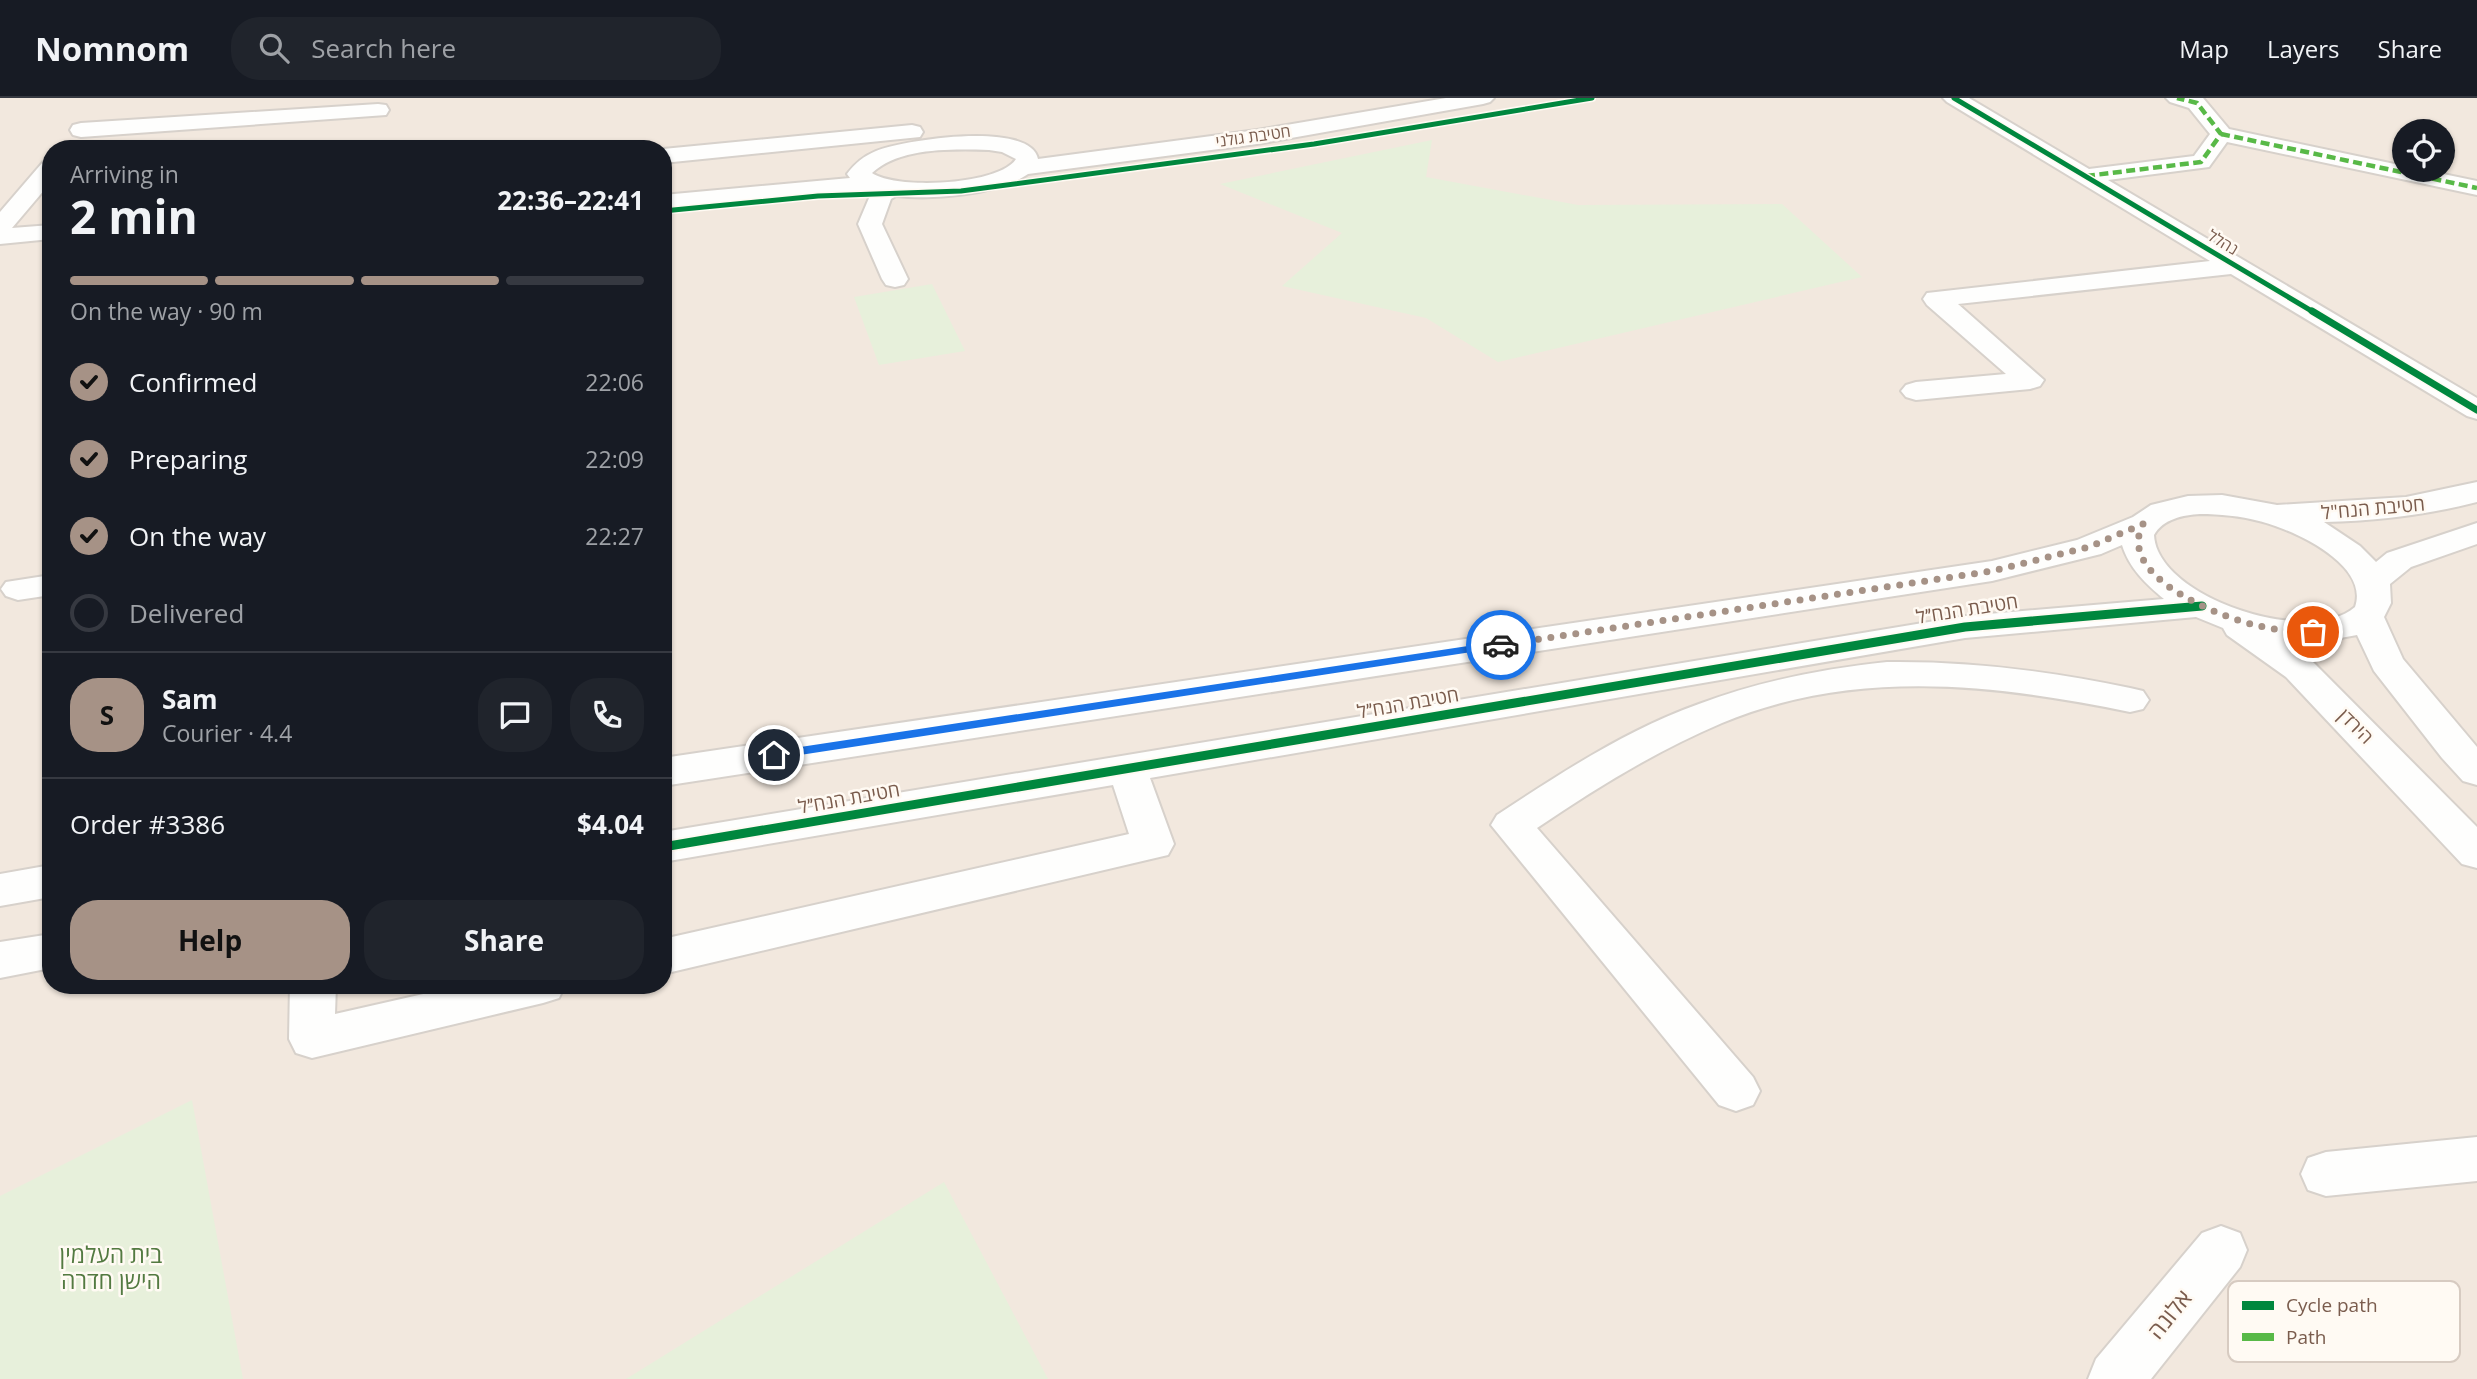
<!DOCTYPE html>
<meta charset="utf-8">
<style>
:root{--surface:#171b24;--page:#20242c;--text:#f1f3f6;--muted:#9ea1a6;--line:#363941;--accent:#a69286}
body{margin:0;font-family:"Open Sans",Heebo,sans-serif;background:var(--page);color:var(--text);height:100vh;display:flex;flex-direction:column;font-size:26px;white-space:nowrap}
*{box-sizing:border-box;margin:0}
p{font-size:23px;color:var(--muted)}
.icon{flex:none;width:38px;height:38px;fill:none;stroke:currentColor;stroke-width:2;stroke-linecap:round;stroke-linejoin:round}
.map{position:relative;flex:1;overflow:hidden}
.side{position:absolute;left:42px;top:42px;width:630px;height:854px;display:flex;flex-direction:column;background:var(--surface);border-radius:28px;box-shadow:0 2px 5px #0004}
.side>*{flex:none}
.controls{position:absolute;left:2392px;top:21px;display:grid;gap:14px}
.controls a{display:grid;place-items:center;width:63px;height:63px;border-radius:50%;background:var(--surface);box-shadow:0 2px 5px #0004;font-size:35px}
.pin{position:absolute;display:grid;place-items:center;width:60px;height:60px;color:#fff;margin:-30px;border:4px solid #fff;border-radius:50%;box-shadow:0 2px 7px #0007}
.courier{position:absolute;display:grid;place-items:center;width:70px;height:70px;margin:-35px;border:5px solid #1a73e8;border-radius:50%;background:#fff;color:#222;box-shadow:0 2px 9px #0007}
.summary em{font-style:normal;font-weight:700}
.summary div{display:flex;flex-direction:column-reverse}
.summary{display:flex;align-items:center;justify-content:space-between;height:119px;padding:0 28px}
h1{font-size:46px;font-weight:700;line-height:52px}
.bar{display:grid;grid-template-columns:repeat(4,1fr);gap:10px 7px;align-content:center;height:84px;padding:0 28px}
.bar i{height:9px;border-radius:5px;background:var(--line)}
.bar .selected{background:var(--accent)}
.bar p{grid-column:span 4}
.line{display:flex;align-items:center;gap:18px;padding:0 28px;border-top:2px solid var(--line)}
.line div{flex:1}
.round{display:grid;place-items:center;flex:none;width:74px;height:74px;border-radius:28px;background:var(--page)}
ol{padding:0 28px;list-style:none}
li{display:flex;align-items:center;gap:21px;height:77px}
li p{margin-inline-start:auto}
li .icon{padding:7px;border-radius:50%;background:var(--accent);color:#111;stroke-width:4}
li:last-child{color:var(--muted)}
li i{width:38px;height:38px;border:4px solid var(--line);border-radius:50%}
.action{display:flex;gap:14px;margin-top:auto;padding:14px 28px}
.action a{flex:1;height:80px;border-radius:28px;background:var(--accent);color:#111;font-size:28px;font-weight:700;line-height:80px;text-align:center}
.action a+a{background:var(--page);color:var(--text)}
header{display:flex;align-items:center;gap:42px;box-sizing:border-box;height:98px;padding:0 35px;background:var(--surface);border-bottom:2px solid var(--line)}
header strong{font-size:33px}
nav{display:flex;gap:38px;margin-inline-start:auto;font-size:24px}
.search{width:490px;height:63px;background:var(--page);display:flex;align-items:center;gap:18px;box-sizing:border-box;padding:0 24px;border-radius:28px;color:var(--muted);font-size:26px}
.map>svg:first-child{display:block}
.residential{fill:#f2e8de;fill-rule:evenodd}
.green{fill:#e7f0db}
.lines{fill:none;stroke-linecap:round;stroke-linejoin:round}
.minor-casing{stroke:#d7d1cb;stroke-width:4}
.minor{fill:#fefefd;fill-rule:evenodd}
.quiet{stroke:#58b947;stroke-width:4.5;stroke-dasharray:9 4.5;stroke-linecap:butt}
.cycleway-far2-casing{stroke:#fffaf3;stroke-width:8}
.cycleway-far1-casing{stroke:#fffaf3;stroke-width:10}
.cycleway-casing{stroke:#fffaf3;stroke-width:13}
.cycleway-far2{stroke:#00873e;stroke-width:5}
.cycleway-far1{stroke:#00873e;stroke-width:7}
.cycleway{stroke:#00873e;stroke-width:9}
.route{fill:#1a73e8}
.done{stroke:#a69286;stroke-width:7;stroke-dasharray:0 12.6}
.labels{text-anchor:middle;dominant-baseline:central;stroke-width:5;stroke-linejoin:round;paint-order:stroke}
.far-street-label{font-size:16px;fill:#7a5c4d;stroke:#fffaf3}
.street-label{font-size:19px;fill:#7a5c4d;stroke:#fffaf3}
.near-park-label{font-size:23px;fill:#537a41;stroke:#fffaf3}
.near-street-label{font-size:23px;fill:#7a5c4d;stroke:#fffaf3}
.key{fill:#fffaf3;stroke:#d7cbc1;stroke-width:2}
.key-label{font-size:19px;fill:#7a5c4d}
</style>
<header>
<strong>Nomnom</strong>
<div class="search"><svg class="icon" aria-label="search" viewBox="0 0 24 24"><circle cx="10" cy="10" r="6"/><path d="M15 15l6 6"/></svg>Search here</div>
<nav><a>Map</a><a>Layers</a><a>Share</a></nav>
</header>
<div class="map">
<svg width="2477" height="1281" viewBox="0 0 2477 1281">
<rect width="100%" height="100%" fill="#f9f5f0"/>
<path class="residential" d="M0 0H2477V1281H0ZM2404 33H2443V72H2404ZM51 51H663V887H51Z"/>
<path class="green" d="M1432 42 1426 79 1578 107 1782 106 1862 179 1498 264 1426 220 1282 188 1342 135 1220 86Z
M932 186 965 253 879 267 854 199Z
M192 1002 243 1281H0V1098Z
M944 1084 1048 1281H626Z"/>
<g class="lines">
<defs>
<path id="minor" d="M1446 0H1494L1490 4 1483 6 1257 46 1028 76C998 97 932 102 896 98L891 101 882 126 908 181 904 187 895 189 886 187 882 181 858 126 872 93 663 111V97L850 80 847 76C855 65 864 58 876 53 903 42 1030 22 1038 61L1257 32ZM989 52 1002 54 1016 61C1000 87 896 92 872 75 900 49 953 51 989 52Z
M1943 0H1969L2089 71 2194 58 2210 36 2189 10 2170 4 2166 0H2203L2229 31 2404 68V72H2424L2477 83V97L2227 44 2209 69 2108 82 2477 300V321L2467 318 2231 176 1958 206 2044 282 2040 288 2030 291 1916 302 1906 299 1901 293 1906 287 1916 284 2006 276 1927 207 1923 201 1927 195 2210 163 1947 4Z
M378 6 386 7 389 12 386 17 81 39 73 37 70 32 73 27 81 25Z
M912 27 920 29 923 34 920 39 663 65V51Z
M51 62V84L12 130 51 127V141L0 146V114L43 64Z
M2477 384V404C2427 417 2376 423 2324 424L2360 448 2376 464 2387 455 2477 425V446L2411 469 2390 486 2391 505 2384 519 2403 561 2477 649V687L2463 683 2442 660 2374 573 2357 537 2313 545 2285 544 2312 563 2477 729V770L2462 766 2286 579 2227 537 2223 530 2196 519 1965 540 1150 680 1174 746 1168 757 663 876V841L1129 736 1113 687 663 764V734L1965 518 2164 501C2146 486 2129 470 2122 447L2101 456 1992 483 663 688V660L1992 463 2077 442 2133 419 2151 407 2188 398 2222 397 2277 407 2406 399ZM2200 416C2220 416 2240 418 2259 423 2292 431 2370 466 2355 509 2310 549 2157 500 2154 437 2163 421 2183 417 2200 416Z
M51 477V497L18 502 6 498 1 491 6 484Z
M1887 564C1970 563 2049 573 2130 590L2143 593 2149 602 2143 611 2130 614C1995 586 1853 570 1722 625 1656 653 1596 690 1537 730L1753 979 1760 993 1753 1007 1736 1013 1719 1007 1491 727 1497 717C1561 675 1626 632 1699 606 1760 583 1822 571 1887 564Z
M51 767V799L0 808V776Z
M51 836V870L0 880V844Z
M290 887H336L335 916 463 887H565L559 900 543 905 312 960 296 955 289 941Z
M2477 1039V1083L2326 1098 2308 1092 2301 1076 2308 1060 2326 1054Z
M2221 1128 2240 1135 2247 1152 2240 1169 2151 1281H2088L2096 1261 2202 1135Z"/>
</defs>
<use href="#minor" class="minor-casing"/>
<use href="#minor" class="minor"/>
<path class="quiet" d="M2221 36 2477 90
M2086 78 2201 64 2221 36 2197 5 2177 0"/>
<defs>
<path id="cycleway-far2" d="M1954 0 2315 215
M663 113 818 98 961 93 1314 46 1592 0"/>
<path id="cycleway-far1" d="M2312 213 2477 312"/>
<path id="cycleway" d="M663 749 1965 529 2202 508"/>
</defs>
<use href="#cycleway-far2" class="cycleway-far2-casing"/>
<use href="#cycleway-far1" class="cycleway-far1-casing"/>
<use href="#cycleway" class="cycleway-casing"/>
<use href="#cycleway-far2" class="cycleway-far2"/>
<use href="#cycleway-far1" class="cycleway-far1"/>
<use href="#cycleway" class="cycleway"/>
</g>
<path class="route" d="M1501 543 1504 544V549L774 661 768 657 774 653Z"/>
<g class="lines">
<path class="done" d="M1501 547 1992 473 2089 449 2143 426C2115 479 2222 520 2259 528 2277 532 2295 534 2313 534"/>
</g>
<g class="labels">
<g class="far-street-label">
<text transform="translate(1253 38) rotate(-8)">חטיבת גולני</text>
<text transform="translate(2223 144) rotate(31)">נהלל</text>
</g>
<g class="street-label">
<text transform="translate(2373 410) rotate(-5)">חטיבת הנח"ל</text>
<text transform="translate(1967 511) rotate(-9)">חטיבת הנח״ל</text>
<text transform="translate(1408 605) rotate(-10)">חטיבת הנח״ל</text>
<text transform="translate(2356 628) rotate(45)">הירדן</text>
<text transform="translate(849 700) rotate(-10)">חטיבת הנח״ל</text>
</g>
<g class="near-park-label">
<text x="111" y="1156">בית העלמין<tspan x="111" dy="26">הישן חדרה</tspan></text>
</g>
<g class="near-street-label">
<text transform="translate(2169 1216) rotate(-51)">אלונה</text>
</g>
</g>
<rect x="2228" y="1183" width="232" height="81" rx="10" class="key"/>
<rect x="2242" y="1203" width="32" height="9" fill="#00873e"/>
<rect x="2242" y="1235" width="32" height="8" fill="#58b947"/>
<g class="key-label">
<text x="2286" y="1214">Cycle path</text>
<text x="2286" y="1246">Path</text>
</g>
</svg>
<div class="controls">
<a><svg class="icon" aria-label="locate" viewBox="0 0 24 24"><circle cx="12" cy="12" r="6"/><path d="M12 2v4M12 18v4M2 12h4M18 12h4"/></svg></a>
</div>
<div class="pin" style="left:2313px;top:534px;background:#ea580c"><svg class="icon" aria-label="bag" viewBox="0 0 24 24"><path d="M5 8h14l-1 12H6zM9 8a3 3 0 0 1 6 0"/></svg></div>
<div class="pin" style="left:774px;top:657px;background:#1f2937"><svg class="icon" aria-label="home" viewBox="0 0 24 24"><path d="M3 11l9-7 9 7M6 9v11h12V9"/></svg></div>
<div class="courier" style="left:1501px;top:547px"><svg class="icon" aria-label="car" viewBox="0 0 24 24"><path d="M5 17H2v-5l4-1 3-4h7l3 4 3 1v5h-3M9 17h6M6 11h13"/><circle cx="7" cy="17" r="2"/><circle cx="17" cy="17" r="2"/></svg></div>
<section class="side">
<div class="summary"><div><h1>2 min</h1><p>Arriving in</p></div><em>22:36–22:41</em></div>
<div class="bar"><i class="selected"></i><i class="selected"></i><i class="selected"></i><i></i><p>On the way · 90 m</p></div>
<ol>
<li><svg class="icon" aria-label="check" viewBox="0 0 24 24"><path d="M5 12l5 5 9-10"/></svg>Confirmed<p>22:06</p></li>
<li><svg class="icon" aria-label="check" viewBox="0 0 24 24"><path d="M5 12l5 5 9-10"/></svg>Preparing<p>22:09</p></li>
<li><svg class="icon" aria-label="check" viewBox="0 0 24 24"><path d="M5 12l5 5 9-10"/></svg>On the way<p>22:27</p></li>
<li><i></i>Delivered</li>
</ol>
<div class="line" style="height:126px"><b class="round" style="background:var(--accent);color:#111">S</b><div><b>Sam</b><p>Courier · 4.4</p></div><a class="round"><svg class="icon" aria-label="chat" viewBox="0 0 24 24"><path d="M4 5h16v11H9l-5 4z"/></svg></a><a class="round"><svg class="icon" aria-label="phone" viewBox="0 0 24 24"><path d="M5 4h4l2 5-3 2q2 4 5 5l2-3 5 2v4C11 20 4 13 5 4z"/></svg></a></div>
<div class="line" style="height:91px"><div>Order #3386</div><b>$4.04</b></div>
<div class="action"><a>Help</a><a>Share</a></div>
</section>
</div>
